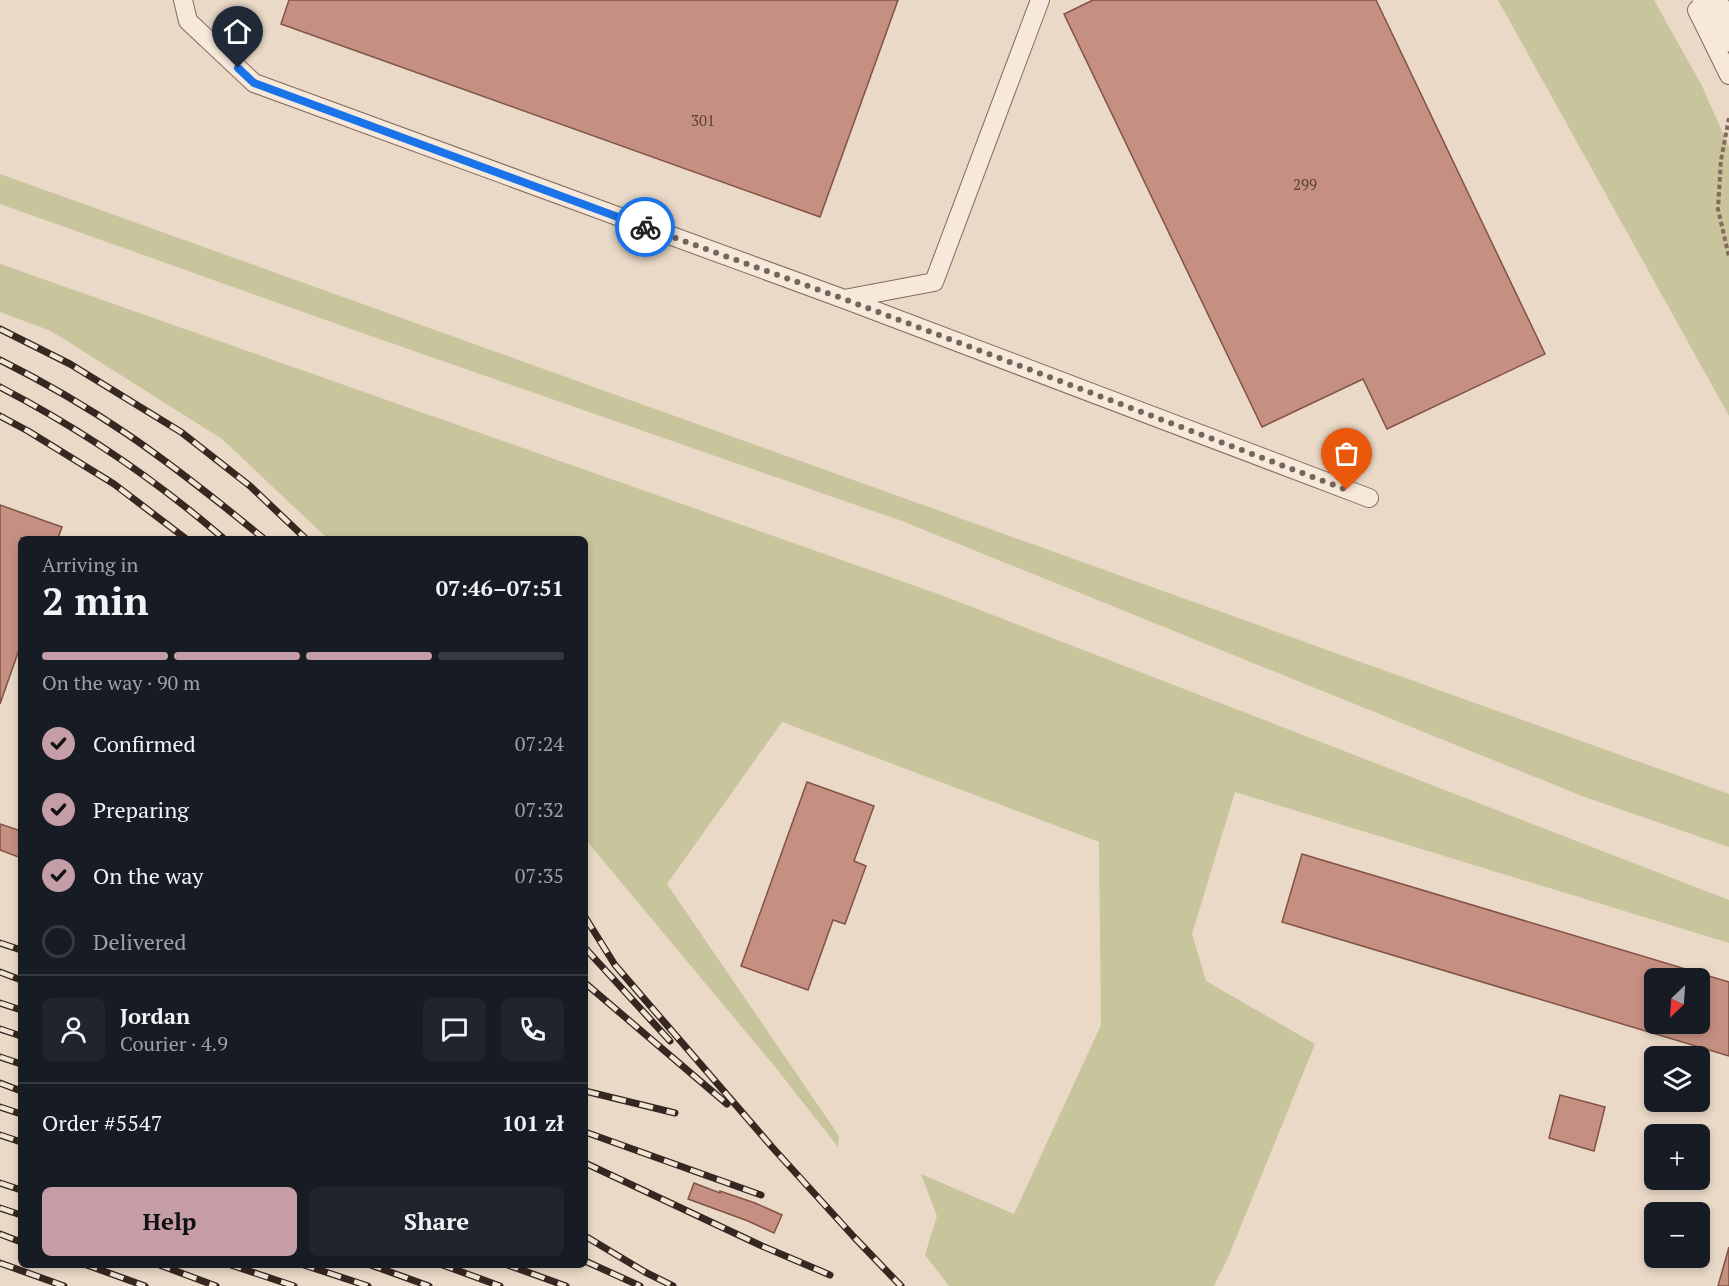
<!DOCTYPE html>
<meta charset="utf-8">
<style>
:root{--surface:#171b24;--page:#20242c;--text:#f1f3f6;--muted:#9ea1a6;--line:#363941;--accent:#c49da7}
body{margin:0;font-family:"PT Serif",serif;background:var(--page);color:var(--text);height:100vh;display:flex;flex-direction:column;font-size:22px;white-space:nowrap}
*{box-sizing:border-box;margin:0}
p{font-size:20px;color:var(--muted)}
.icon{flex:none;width:33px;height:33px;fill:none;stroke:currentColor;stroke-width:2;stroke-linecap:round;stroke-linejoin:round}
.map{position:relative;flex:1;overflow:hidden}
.drawer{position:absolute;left:18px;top:536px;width:570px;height:732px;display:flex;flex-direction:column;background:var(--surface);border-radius:9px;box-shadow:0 3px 9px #0003}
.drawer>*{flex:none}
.needle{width:39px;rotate:205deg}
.buttons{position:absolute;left:1644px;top:968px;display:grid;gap:12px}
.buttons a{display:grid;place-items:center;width:66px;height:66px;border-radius:9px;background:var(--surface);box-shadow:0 3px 9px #0003;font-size:30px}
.pin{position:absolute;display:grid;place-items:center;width:51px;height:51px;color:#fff;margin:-62px -26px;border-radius:50% 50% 50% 0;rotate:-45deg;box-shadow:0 0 6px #0007}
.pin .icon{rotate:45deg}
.courier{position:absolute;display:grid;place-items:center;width:60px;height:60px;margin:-30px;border:4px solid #1a73e8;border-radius:50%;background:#fff;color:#222;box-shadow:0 2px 8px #0007}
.overview em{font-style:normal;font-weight:800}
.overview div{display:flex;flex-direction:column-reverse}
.overview{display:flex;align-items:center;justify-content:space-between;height:102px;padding:0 24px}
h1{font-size:39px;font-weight:800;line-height:45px}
.bar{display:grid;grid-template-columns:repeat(4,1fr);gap:9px 6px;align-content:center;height:72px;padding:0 24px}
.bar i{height:8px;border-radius:4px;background:var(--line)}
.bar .current{background:var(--accent)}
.bar p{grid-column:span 4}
.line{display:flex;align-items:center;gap:15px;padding:0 24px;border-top:2px solid var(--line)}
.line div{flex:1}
.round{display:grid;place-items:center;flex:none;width:63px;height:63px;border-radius:9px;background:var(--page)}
ol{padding:0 24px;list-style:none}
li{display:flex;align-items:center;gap:18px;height:66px}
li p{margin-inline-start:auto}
li .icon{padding:6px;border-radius:50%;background:var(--accent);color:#111;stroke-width:4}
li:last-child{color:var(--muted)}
li i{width:33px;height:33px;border:3px solid var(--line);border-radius:50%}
.cta{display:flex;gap:12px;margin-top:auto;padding:12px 24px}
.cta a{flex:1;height:69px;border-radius:9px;background:var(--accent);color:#111;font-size:24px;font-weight:800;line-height:69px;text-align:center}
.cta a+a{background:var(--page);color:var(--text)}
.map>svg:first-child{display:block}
.green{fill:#c8c49c}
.building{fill:#c59081;stroke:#815246;stroke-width:1.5;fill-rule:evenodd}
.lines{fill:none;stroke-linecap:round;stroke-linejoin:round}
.lane-casing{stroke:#856b5e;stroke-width:20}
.secondary-casing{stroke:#664d41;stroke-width:34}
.path{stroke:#856b5e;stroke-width:4;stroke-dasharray:4.5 3;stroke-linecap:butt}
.lane{stroke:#f6e8da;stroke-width:18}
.secondary{stroke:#f6e8da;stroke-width:33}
.rail-casing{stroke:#362720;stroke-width:7}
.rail{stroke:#f2e5d6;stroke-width:4.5;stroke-dasharray:14;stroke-linecap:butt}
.done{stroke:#75655a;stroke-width:6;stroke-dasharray:0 10.8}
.route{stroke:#1a73e8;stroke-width:8}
.labels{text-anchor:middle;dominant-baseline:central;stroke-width:4.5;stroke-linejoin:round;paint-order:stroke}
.number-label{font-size:15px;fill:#5a4138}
</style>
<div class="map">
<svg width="1729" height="1286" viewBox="0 0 1729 1286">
<rect width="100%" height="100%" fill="#ead9c7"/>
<path class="green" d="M1498 0H1654L1702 86 1729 147V416Z
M0 174 1729 794V847L1582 796 902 521 368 335 0 204Z
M0 264 941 595 1729 900V943L1235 792 1192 934 1206 981 1315 1044 1227 1260 1214 1286H949L925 1255 937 1216 921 1174 1014 1214 1101 1025 1099 842 782 722 667 884 839 1136 838 1147 776 1068 585 839V538H327L222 439 51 331 0 312Z"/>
<path class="building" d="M289 0H898L820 217 281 24Z
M1093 0H1376L1545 354 1387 429 1363 379 1262 427 1064 14Z
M0 505 62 527 58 538H21V644L0 704Z
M807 782 874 806 854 861 866 866 845 924 833 920 808 990 741 966Z
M0 824 21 831V858L0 850Z
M1302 854 1729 982V1056L1282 922ZM1654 978H1700V1023H1654Z
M1560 1095 1605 1107 1594 1151 1549 1138Z
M694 1183 720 1193V1191L755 1203 782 1215 774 1233 748 1221 688 1199Z
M1729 1247V1286H1718Z"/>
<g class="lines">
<defs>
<path id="lane" d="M183 0 188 21 254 83 844 299 1369 498
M1697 10 1729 75
M844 299 934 282 1040 0"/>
<path id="secondary" d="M1709 0 1729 35"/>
</defs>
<use href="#lane" class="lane-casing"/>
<use href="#secondary" class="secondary-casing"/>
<path class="path" d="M1729 118 1721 160 1718 209 1729 257"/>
<use href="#lane" class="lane"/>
<use href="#secondary" class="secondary"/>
<defs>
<path id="rail" d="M0 329 70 364 181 432 250 486 305 538
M0 360C44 382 87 407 127 434 174 466 219 502 263 538
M0 387C79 428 156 480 223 538
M0 416 28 431 114 484 185 538
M585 917 615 965 772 1147 854 1237 901 1286
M0 943 21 950
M585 948 670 1041
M0 972 21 980
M585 983 727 1104
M0 1003 21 1010
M0 1029 21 1036
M0 1057 21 1064
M0 1083 21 1091
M585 1091 675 1113
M0 1107 21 1114
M585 1132 761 1195
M0 1135 21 1142
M585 1163 762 1246 830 1275
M0 1183 21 1190
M0 1208 21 1215
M0 1234 21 1242
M585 1236 645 1272 673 1286
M585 1261 640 1286
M0 1263 64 1286
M84 1264 145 1286
M157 1264 216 1286
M228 1264 294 1286
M301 1264 368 1286
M368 1264 429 1286
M440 1264 500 1286
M505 1264 566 1286"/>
</defs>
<use href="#rail" class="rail-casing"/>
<use href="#rail" class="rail"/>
</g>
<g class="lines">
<path class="done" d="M645 227 844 299 1347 490"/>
<path class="route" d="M238 68 254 83 645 227"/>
</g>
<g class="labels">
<g class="number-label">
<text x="703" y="120">301</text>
<text x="1305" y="184">299</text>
</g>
</g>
</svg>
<div class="buttons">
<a><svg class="needle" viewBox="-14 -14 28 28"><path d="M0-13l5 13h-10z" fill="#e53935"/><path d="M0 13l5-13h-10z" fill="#9ea1a6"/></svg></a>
<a><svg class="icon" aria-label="layers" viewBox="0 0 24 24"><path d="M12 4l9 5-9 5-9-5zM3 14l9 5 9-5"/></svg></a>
<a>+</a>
<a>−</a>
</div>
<div class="pin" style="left:1347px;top:490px;background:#ea580c"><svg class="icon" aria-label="bag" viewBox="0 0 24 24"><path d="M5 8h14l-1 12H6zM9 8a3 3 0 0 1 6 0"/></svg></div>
<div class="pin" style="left:238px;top:68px;background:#1f2937"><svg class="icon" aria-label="home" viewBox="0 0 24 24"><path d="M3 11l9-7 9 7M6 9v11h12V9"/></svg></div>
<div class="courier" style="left:645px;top:227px"><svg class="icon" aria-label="bike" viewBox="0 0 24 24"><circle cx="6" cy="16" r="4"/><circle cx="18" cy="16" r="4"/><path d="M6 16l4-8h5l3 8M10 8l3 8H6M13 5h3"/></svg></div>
<section class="drawer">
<div class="overview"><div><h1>2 min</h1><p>Arriving in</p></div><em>07:46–07:51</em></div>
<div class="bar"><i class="current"></i><i class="current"></i><i class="current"></i><i></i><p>On the way · 90 m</p></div>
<ol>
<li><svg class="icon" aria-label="check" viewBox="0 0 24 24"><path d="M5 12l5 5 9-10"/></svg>Confirmed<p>07:24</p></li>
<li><svg class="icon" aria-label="check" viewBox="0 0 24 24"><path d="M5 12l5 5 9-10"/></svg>Preparing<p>07:32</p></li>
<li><svg class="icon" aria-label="check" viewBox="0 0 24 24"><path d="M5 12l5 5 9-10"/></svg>On the way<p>07:35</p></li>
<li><i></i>Delivered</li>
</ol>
<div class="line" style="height:108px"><a class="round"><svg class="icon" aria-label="person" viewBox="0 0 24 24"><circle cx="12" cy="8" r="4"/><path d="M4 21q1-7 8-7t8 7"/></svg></a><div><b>Jordan</b><p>Courier · 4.9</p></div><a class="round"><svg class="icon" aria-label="chat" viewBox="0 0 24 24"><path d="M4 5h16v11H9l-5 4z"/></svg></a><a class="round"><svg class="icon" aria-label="phone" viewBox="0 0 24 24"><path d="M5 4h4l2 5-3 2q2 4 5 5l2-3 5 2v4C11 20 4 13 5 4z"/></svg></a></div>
<div class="line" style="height:78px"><div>Order #5547</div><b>101 zł</b></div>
<div class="cta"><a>Help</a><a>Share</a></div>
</section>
</div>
